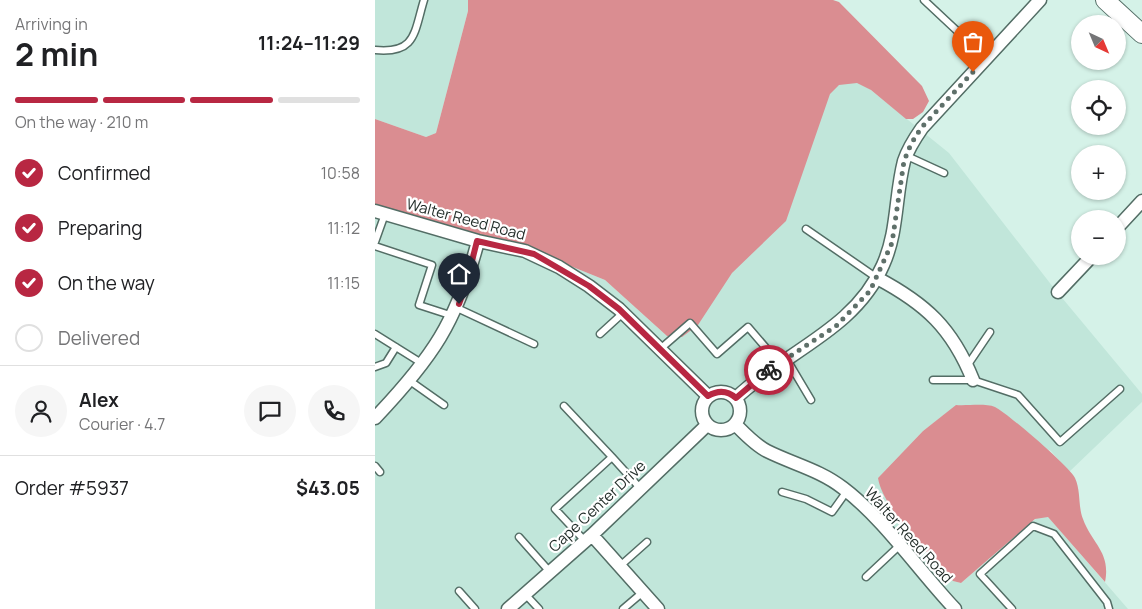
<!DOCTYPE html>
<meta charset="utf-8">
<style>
:root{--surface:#fff;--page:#f6f6f6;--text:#202124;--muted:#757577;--line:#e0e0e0;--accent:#b82742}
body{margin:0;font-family:Manrope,sans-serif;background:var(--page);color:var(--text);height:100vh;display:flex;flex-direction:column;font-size:19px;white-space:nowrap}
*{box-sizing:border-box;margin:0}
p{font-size:16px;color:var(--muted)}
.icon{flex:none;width:28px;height:28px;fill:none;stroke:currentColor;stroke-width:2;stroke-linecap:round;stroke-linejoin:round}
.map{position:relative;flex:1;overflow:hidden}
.drawer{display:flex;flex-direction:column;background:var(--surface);width:375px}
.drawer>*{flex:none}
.needle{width:32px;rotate:136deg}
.fabs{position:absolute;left:696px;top:15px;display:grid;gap:10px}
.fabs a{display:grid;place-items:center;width:55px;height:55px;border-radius:50%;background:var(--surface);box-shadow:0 1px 4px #0004;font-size:25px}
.pin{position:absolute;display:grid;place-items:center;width:42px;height:42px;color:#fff;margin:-51px -21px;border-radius:50% 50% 50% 0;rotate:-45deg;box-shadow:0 0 5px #0007}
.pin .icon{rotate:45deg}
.courier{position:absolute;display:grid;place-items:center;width:50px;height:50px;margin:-25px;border:4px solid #b82742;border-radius:50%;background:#fff;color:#222;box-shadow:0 1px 6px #0007}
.overview em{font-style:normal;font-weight:700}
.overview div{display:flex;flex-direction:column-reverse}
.overview{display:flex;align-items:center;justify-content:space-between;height:85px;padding:0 15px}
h1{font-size:32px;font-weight:700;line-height:38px}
.bar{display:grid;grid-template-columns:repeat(4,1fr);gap:8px 5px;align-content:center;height:60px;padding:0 15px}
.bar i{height:6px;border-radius:4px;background:var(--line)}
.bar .selected{background:var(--accent)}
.bar p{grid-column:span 4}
.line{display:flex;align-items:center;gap:12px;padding:0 15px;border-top:1px solid var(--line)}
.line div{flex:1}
.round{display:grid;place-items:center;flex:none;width:52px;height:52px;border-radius:26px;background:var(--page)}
ol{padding:0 15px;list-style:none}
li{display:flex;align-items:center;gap:15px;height:55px}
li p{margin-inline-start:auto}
li .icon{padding:5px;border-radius:50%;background:var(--accent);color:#fff;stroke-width:4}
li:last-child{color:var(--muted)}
li i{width:28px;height:28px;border:2px solid var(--line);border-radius:50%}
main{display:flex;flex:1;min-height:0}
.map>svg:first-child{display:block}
.built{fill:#c1e6da}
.forest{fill:#da8d91}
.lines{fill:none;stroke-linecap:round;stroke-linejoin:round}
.lane-casing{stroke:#536d65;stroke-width:9}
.street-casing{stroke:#536d65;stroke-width:15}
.secondary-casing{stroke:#536d65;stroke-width:20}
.lane{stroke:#fff;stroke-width:6}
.street{stroke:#fff;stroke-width:12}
.secondary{stroke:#fff;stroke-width:18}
.done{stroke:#5f706a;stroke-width:5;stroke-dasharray:0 9}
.route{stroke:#b82742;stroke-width:6}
.labels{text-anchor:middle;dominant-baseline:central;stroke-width:4.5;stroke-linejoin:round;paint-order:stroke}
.street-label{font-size:15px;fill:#1f2a26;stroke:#fff}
</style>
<main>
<section class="drawer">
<div class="overview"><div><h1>2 min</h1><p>Arriving in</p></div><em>11:24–11:29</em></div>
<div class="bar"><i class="selected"></i><i class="selected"></i><i class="selected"></i><i></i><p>On the way · 210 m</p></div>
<ol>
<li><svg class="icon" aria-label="check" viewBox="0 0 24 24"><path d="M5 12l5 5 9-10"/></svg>Confirmed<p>10:58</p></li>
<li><svg class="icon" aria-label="check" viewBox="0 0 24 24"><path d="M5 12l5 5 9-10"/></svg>Preparing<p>11:12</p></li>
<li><svg class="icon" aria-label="check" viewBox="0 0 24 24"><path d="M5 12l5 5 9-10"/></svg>On the way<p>11:15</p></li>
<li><i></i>Delivered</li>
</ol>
<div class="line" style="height:90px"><a class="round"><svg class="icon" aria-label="person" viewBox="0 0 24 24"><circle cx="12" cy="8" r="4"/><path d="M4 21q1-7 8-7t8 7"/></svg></a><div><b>Alex</b><p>Courier · 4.7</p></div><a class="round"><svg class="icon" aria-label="chat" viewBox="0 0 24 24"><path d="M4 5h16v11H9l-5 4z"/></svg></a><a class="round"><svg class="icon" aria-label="phone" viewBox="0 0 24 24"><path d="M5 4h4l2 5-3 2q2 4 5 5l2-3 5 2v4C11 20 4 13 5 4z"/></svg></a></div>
<div class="line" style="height:65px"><div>Order #5937</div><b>$43.05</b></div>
</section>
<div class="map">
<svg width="767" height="609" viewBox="0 0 767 609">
<rect width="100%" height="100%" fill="#d5f2e8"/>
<path class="built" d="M0 0H93V11L61 133 51 137 0 119Z
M481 78 574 153 678 287 767 394V402L694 472 676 451 582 405 548 431 503 478 535 532 578 581 586 583 669 512 753 609H0V207L103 241 110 236 141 244 230 280 292 336 457 87Z"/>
<path class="forest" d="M93 0H458L464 2 547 86 554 101 548 112 538 119H531L496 90 482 83 464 85 455 94 411 221 357 273 323 325 307 337 292 336 230 280 141 244 0 206V119L51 137 61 133 93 11Z
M581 405C592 406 610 403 620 407 632 413 694 466 700 478 706 491 703 507 708 519 717 544 736 552 730 582L673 517 660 519 586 583 578 581C556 556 508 509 503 478L548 431Z"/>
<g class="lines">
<defs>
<path id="lane" d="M549 0 611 58
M0 50C41 54 39 33 49 0
M532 156 569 173
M431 229 502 278
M0 242 10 214
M0 246 57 265 44 305 78 316
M82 308 159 344
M0 334 48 364
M225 334 248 313
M284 350 315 323 342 354 373 327 404 363
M411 358 436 400
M592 366 615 332
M0 367 11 363 21 347
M558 380H598L643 395 685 442 745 389
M35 381 69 405
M189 406 237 457 180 509 210 541
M237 457 265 488
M0 466 5 472
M407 492 431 499 457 512 472 491
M144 537 175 572
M245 566 272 542
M491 577 524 546
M84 591 100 609
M150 594 164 609
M248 609 268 592
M637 609 605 574 658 526 679 534 732 602 734 609"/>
<path id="street" d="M0 211 103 241 150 251 184 267 214 286 244 309 333 396
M742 228 767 201
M502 278C551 304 577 328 598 380
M683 292 717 256
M327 411a19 19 0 1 1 38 0a19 19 0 1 1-38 0Z
M361 398C409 352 480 330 508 265 523 232 520 196 529 161 533 149 540 138 547 128L665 0
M0 418C57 358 82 322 103 241
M360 424C370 434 380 445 392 451 418 464 445 470 468 488 509 519 544 571 580 609
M217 535 283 609
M133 609 217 535 332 425"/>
<path id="secondary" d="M730 0 767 34"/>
</defs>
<use href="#lane" class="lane-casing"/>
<use href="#street" class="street-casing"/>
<use href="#secondary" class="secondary-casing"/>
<use href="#lane" class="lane"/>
<use href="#street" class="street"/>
<use href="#secondary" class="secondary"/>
</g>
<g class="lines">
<path class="done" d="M394 370 461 326 495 291 517 243 529 161 536 144 546 128 598 72"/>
<path class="route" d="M84 304 92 281 102 241 159 254 214 286 244 309 333 396C343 390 352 390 361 398L394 370"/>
</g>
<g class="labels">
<g class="street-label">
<text transform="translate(91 219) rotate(15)">Walter Reed Road</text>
<text transform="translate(222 506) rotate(-43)">Cape Center Drive</text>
<text transform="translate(534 535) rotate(48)">Walter Reed Road</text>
</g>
</g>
</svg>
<div class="fabs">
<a><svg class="needle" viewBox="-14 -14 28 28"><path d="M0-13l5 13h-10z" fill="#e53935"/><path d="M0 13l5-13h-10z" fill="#757577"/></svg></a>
<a><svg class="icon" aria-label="locate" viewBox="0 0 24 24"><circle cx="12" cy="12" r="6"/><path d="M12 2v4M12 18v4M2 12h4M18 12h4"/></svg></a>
<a>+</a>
<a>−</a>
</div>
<div class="pin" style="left:598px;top:72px;background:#ea580c"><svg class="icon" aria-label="bag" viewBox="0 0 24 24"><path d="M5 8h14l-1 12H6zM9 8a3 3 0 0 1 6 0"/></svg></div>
<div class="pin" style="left:84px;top:304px;background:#1f2937"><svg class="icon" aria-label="home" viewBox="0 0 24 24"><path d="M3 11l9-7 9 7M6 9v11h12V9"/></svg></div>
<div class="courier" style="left:394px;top:370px"><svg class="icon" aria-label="bike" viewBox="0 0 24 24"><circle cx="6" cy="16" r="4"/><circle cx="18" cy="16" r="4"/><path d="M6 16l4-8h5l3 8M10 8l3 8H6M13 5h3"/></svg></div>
</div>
</main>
